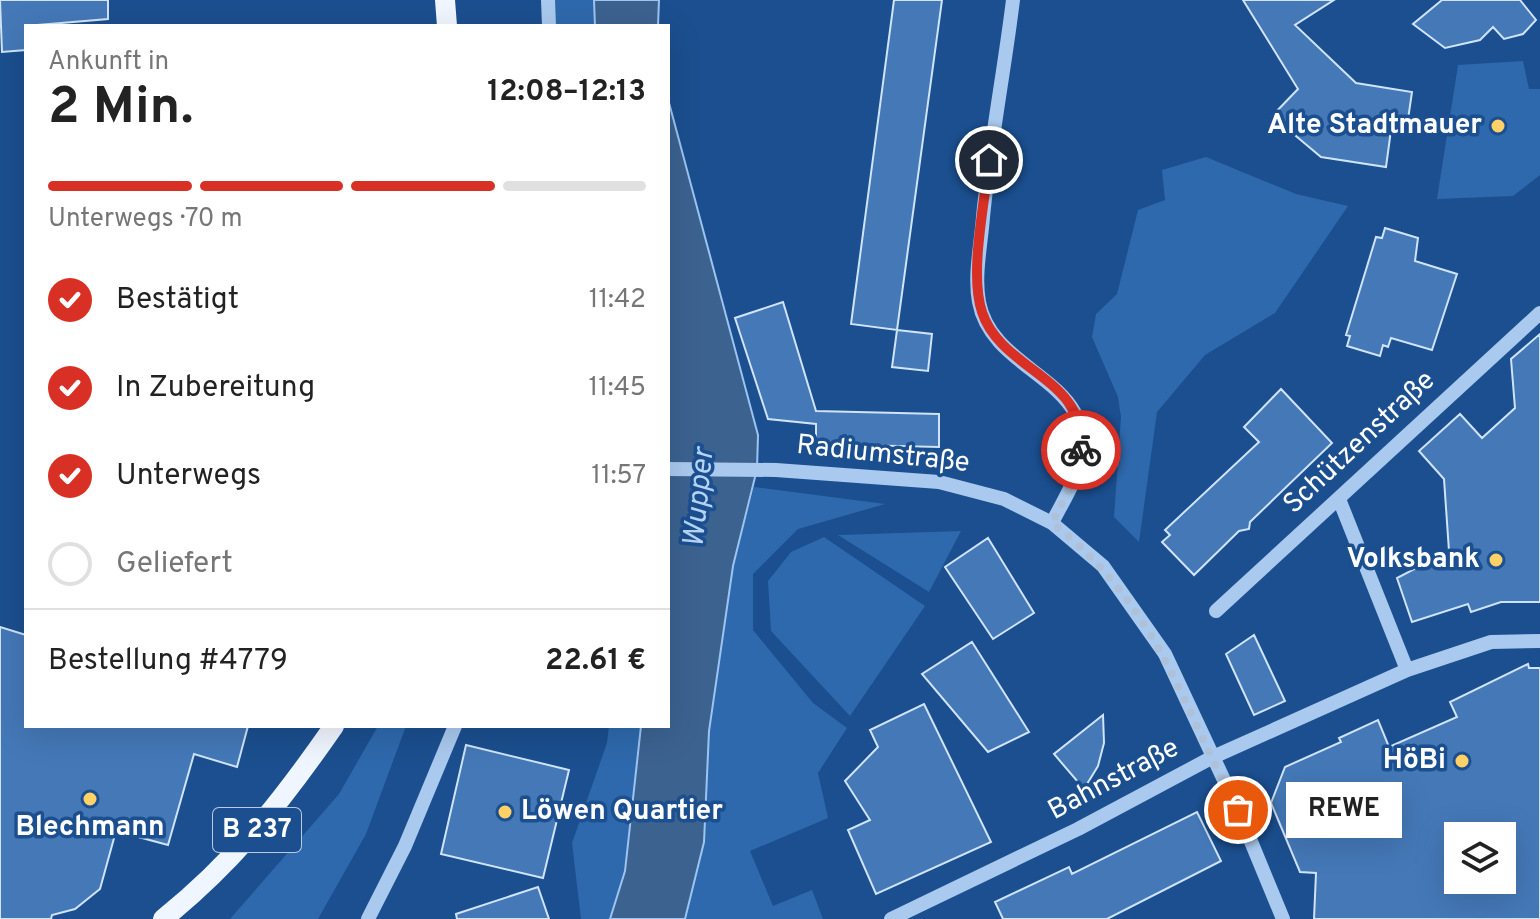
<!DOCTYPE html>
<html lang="de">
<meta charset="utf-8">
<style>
:root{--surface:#fff;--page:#f2f2f2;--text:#222;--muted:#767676;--line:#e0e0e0;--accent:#d93025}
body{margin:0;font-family:Overpass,sans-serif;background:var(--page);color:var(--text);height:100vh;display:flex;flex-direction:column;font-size:30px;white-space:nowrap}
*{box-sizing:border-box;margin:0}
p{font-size:26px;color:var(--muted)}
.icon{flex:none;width:44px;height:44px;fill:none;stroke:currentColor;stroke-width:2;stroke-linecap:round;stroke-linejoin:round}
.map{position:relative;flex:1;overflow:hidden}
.details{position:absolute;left:24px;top:24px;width:646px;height:704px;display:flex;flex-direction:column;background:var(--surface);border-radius:0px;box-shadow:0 8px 32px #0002}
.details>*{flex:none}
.tools{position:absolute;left:1444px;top:822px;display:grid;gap:16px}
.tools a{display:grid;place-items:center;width:72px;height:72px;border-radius:0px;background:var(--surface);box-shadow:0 8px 32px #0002;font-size:40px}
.pin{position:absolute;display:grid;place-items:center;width:68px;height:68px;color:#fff;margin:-34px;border:4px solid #fff;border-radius:50%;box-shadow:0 2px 8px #0007}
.courier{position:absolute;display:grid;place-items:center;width:80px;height:80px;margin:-40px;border:6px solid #d93025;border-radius:50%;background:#fff;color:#222;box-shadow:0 2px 10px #0007}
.bubble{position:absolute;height:56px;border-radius:0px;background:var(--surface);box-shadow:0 8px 32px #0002;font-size:26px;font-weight:700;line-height:56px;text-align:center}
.overview em{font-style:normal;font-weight:700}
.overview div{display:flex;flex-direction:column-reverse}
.overview{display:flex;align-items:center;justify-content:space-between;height:136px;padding:0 24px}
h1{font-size:52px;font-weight:700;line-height:60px}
.bar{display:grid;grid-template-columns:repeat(4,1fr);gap:12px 8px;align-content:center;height:96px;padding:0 24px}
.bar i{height:10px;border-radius:6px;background:var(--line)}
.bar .current{background:var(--accent)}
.bar p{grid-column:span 4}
.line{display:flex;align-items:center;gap:20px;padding:0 24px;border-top:2px solid var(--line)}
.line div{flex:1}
ol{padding:0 24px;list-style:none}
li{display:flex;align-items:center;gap:24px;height:88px}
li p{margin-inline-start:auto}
li .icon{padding:8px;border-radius:50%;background:var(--accent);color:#fff;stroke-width:4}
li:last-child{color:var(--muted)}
li i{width:44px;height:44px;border:4px solid var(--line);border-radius:50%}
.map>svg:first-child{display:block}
.green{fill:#2e69ad}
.water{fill:#3c6290;stroke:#9cc4f0;stroke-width:2}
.building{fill:#4478b7;stroke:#cfe3fa;stroke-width:2;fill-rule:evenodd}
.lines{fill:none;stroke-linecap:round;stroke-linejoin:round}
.minor{stroke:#a9c9ee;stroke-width:14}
.major{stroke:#f0f6ff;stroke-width:20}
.done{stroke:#afc1d8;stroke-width:8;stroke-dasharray:0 14.4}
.route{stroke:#d93025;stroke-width:10}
.poi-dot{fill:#ffd166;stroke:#1b4f8f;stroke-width:3}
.labels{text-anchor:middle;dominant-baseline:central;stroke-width:7;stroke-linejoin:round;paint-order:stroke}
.shield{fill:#1b4f8f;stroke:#bbcadd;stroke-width:2}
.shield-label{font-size:26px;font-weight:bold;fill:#fff}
.poi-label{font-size:28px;font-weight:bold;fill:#fff;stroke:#1b4f8f;text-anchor:end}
.street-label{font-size:28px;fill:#fff;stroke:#1b4f8f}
.water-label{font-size:30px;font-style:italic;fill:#b5d3f5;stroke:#1b4f8f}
</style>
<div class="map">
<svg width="1540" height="919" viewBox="0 0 1540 919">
<rect width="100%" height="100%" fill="#1b4f8f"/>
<path class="green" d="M548 0H594L595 26H549Z
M1523 61 1529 89H1540V175L1513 196 1437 199 1458 65Z
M1206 157 1296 194 1348 206 1275 313 1205 355 1157 412 1139 542 1114 517 1121 417 1118 397 1092 337 1096 314 1117 294 1138 210 1165 200 1162 170Z
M754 487 885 504 798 529 753 574V630L813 703 847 728 818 773 828 818 750 851 773 906 812 890 823 919H685L704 842 709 731 733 566Z
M961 531 929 592 838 535Z
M824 537 925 606 850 716 771 631 768 581 791 552Z
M378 726H406L366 834 318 919H230L339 794Z
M609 726H641L625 871 610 919H581L572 843 607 743Z"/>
<path class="water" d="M594 0H659L658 26H595Z
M668 99 758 435 757 469 733 566 709 731 704 842 685 919H610L625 871 641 726H668Z"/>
<path class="building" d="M0 0H108V19L26 26V50L2 52Z
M894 0H942L897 330 851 324Z
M1243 0H1334L1295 25 1356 83 1412 92 1406 133 1391 130 1386 167 1321 157 1272 116 1298 89Z
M1442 0H1520L1536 20 1523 34 1504 39 1493 27 1480 40 1445 48 1413 24Z
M1385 228 1418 238 1415 261 1457 274 1432 350 1391 338 1388 347 1383 345 1380 356 1347 346 1350 336 1346 335 1376 237 1382 238Z
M783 302 816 411 939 414V447L816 444V424L768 419 735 318Z
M897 330 932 334 928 371 892 367Z
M1540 334V602H1501L1471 612 1468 604 1412 622 1397 578 1449 551 1444 479 1419 451 1460 414 1482 438 1515 408 1511 359Z
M1281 389 1332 443 1250 522 1249 529 1239 531 1194 575 1162 542 1170 535 1165 530 1259 442 1244 427Z
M988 538 1034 613 993 639 945 567Z
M0 627 26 635V726H248L237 767 194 754 168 845 116 831 100 889 75 909 52 915 51 919H0Z
M1254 635 1285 701 1254 715 1226 654Z
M972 642 1029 732 988 752 922 674Z
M1528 664 1529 668H1540V919H1314L1316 873 1300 872 1271 803 1285 767 1341 742 1339 738 1378 720 1389 747 1457 717 1450 702ZM1458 836H1502V880H1458Z
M924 704 991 842 876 894 848 830 870 820 845 781 878 747 870 730Z
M1103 715 1104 743 1098 766 1084 789 1054 754Z
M466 745 569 770 543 878 441 854Z
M1197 812 1221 861 1107 919H1003L995 902 1069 867 1072 874Z
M538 887 549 919H457L456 914Z"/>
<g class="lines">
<path class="minor" d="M548 0 549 26
M1013 0C1004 73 990 144 983 217 981 245 974 275 979 302 993 379 1115 379 1074 480 1068 494 1059 509 1052 523
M668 469 776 470 939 482 1004 499 1052 523 1103 566 1165 654 1238 810 1283 919
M1339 499 1407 670
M1216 611 1540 313
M368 919 405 846 455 726
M891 919 1078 829 1211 758 1407 670 1491 642 1540 641"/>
<path class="major" d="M445 0 447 26
M163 919C234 862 282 801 334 726"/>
</g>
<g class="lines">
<path class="done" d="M1081 450 1075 478 1052 523C1158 606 1178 698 1238 810"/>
<path class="route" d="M989 160C985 202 969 273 982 312 1001 371 1088 378 1081 450"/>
</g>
<g class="poi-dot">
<circle cx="1498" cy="126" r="8"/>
<circle cx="1496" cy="560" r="8"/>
<circle cx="1462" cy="761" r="8"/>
<circle cx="90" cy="799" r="8"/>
<circle cx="505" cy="812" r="8"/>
</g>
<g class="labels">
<rect class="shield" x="213" y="808" width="88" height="44" rx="6"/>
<g class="shield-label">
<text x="257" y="830">B 237</text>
</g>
<g class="poi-label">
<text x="1482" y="126">Alte Stadtmauer</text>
<text x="1480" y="560">Volksbank</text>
<text x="1446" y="761">HöBi</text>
<text x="521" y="812" text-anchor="start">Löwen Quartier</text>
<text x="90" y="828" text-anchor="middle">Blechmann</text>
</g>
<g class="street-label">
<text transform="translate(1360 443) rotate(-43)">Schützenstraße</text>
<text transform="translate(883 455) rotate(6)">Radiumstraße</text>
<text transform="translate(1114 780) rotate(-28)">Bahnstraße</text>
</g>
<g class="water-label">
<text transform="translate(700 498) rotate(-84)">Wupper</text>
</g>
</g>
</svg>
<div class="tools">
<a><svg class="icon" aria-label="layers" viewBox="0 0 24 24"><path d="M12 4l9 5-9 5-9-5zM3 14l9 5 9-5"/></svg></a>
</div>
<div class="pin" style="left:1238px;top:810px;background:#ea580c"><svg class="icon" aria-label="bag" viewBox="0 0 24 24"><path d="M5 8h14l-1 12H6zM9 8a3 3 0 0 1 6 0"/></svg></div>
<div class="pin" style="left:989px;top:160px;background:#1f2937"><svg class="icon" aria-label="home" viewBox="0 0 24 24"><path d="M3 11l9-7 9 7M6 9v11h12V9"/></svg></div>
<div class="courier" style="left:1081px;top:450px"><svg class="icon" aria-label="bike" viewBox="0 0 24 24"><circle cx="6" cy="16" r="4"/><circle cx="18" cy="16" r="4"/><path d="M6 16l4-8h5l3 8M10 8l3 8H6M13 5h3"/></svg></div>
<div class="bubble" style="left:1286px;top:782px;width:116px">REWE</div>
<section class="details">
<div class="overview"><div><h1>2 Min.</h1><p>Ankunft in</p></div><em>12:08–12:13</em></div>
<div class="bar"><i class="current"></i><i class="current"></i><i class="current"></i><i></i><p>Unterwegs · 70 m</p></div>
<ol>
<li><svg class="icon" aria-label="check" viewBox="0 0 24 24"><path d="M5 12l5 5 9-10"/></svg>Bestätigt<p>11:42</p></li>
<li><svg class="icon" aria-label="check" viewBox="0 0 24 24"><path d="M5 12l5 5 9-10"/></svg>In Zubereitung<p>11:45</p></li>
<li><svg class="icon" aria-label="check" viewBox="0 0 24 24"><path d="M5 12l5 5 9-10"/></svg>Unterwegs<p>11:57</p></li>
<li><i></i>Geliefert</li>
</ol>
<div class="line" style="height:104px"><div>Bestellung #4779</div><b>22.61 €</b></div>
</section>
</div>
